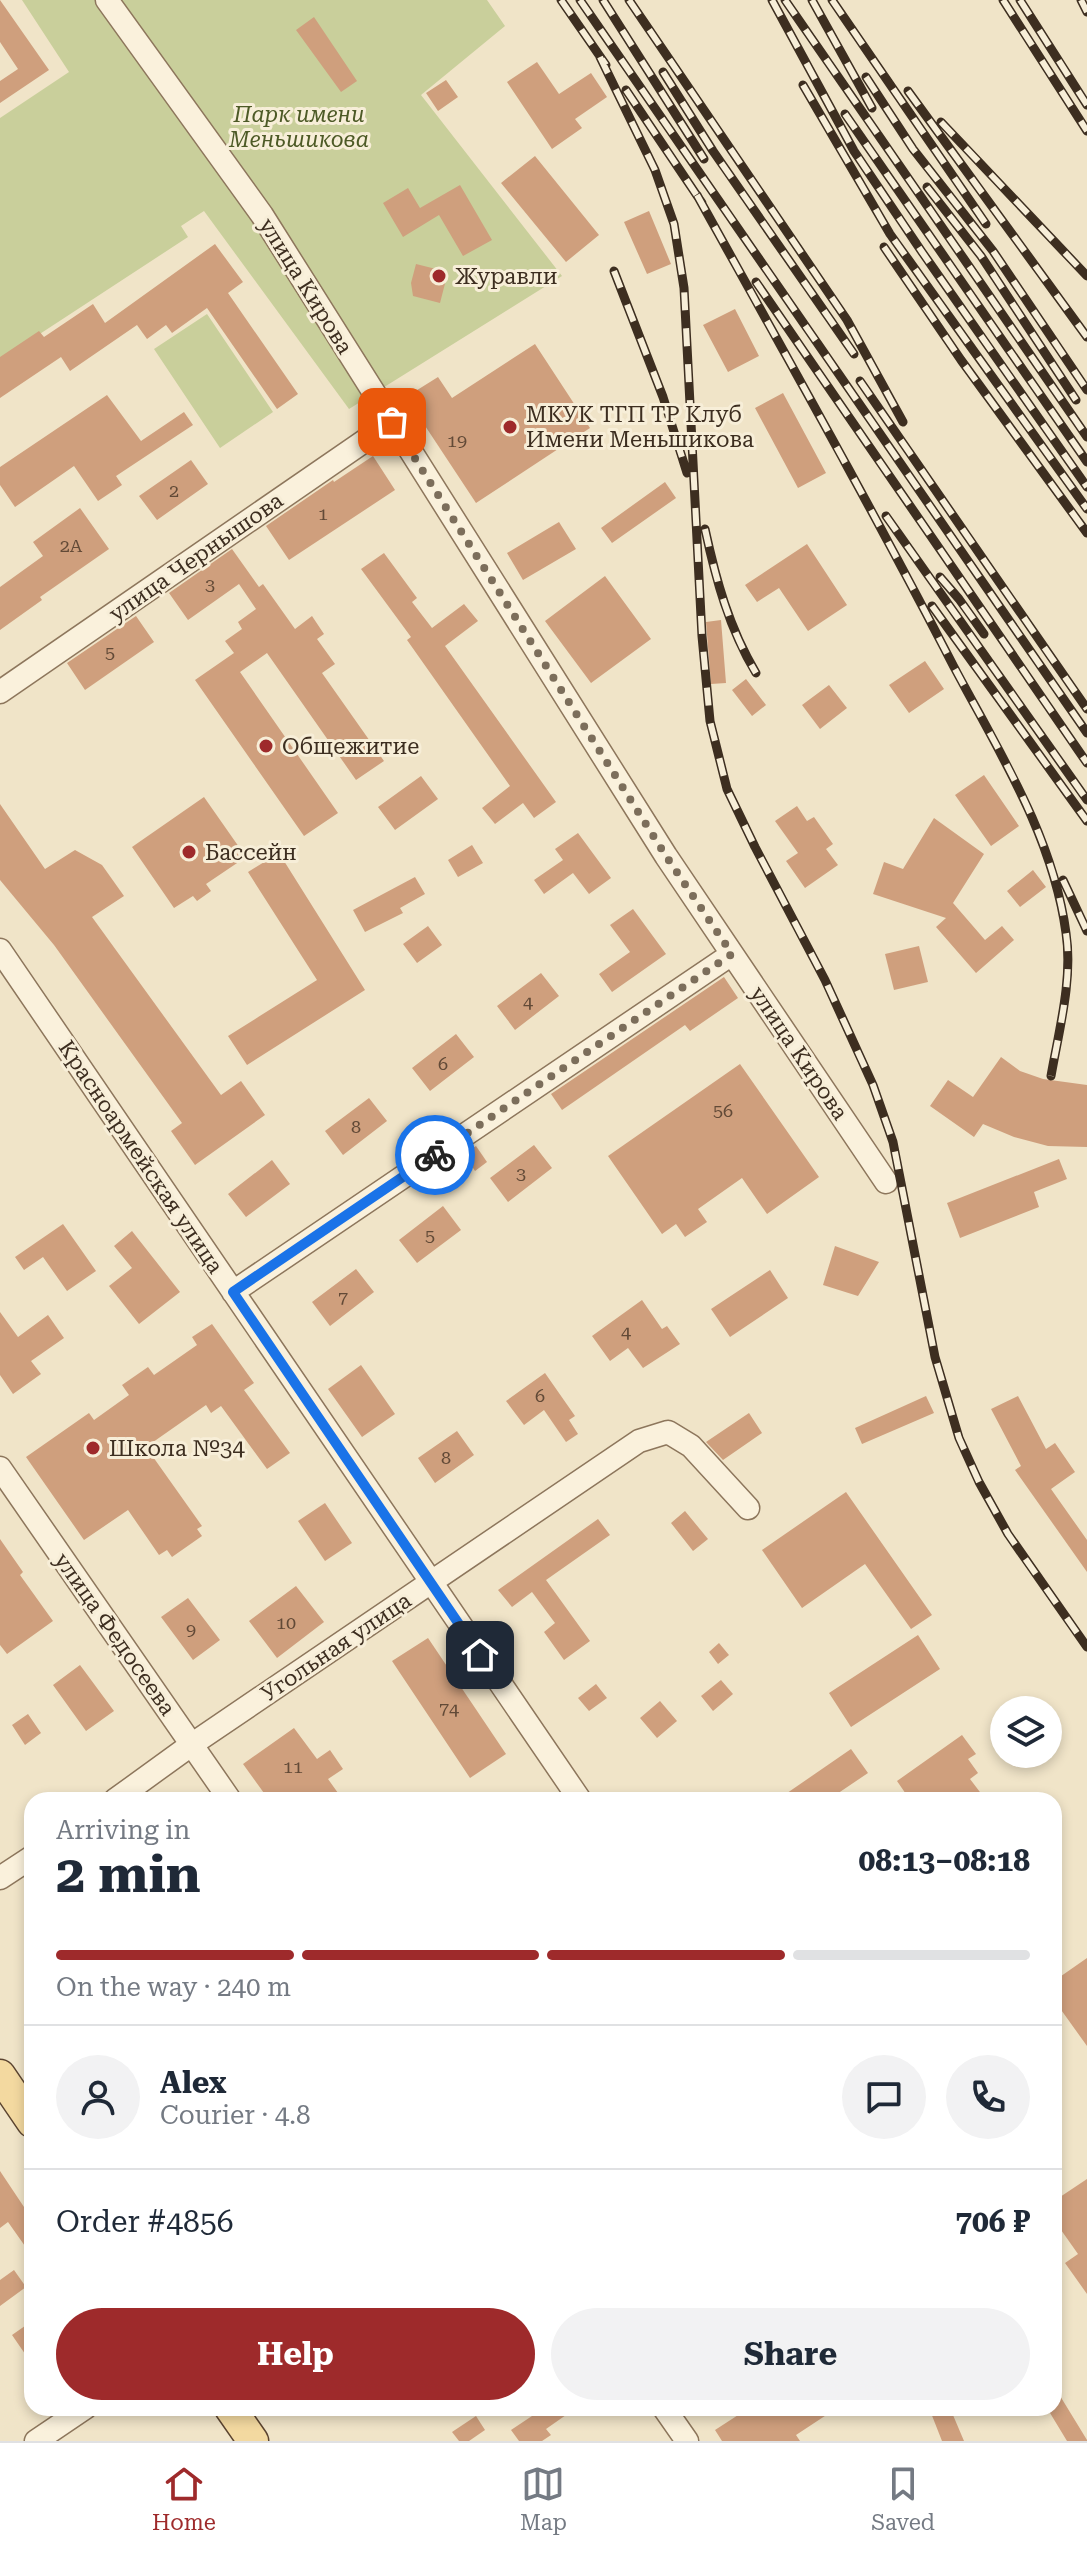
<!DOCTYPE html>
<meta charset="utf-8">
<style>
:root{--surface:#fff;--page:#f2f2f3;--text:#1f2937;--muted:#747a83;--line:#e0e1e3;--accent:#9e2a2b}
body{margin:0;font-family:"Roboto Serif",serif;background:var(--page);color:var(--text);height:100vh;display:flex;flex-direction:column;font-size:30px;white-space:nowrap}
*{box-sizing:border-box;margin:0}
p{font-size:26px;color:var(--muted)}
.icon{flex:none;width:44px;height:44px;fill:none;stroke:currentColor;stroke-width:2;stroke-linecap:round;stroke-linejoin:round}
.map{position:relative;flex:1;overflow:hidden}
.sheet{position:absolute;left:24px;top:1792px;width:1038px;height:624px;display:flex;flex-direction:column;background:var(--surface);border-radius:24px;box-shadow:0 4px 12px #0003}
.sheet>*{flex:none}
.fabs{position:absolute;left:990px;top:1696px;display:grid;gap:16px}
.fabs a{display:grid;place-items:center;width:72px;height:72px;border-radius:50%;background:var(--surface);box-shadow:0 4px 12px #0003;font-size:40px}
.pin{position:absolute;display:grid;place-items:center;width:68px;height:68px;color:#fff;margin:-34px;border-radius:16px;box-shadow:0 4px 12px #0006}
.courier{position:absolute;display:grid;place-items:center;width:80px;height:80px;margin:-40px;border:6px solid #1a73e8;border-radius:50%;background:#fff;color:#222;box-shadow:0 2px 10px #0007}
.summary em{font-style:normal;font-weight:700}
.summary div{display:flex;flex-direction:column-reverse}
.summary{display:flex;align-items:center;justify-content:space-between;height:136px;padding:0 32px}
h1{font-size:52px;font-weight:700;line-height:60px}
.bar{display:grid;grid-template-columns:repeat(4,1fr);gap:12px 8px;align-content:center;height:96px;padding:0 32px}
.bar i{height:10px;border-radius:6px;background:var(--line)}
.bar .active{background:var(--accent)}
.bar p{grid-column:span 4}
.line{display:flex;align-items:center;gap:20px;padding:0 32px;border-top:2px solid var(--line)}
.line div{flex:1}
.round{display:grid;place-items:center;flex:none;width:84px;height:84px;border-radius:42px;background:var(--page)}
.action{display:flex;gap:16px;margin-top:auto;padding:16px 32px}
.action a{flex:1;height:92px;border-radius:48px;background:var(--accent);color:#fff;font-size:32px;font-weight:700;line-height:92px;text-align:center}
.action a+a{background:var(--page);color:var(--text)}
.tabs{display:flex;justify-content:space-around;align-items:center;height:112px;border-top:2px solid var(--line);background:var(--surface);font-size:22px;color:var(--muted)}
.tabs a{display:grid;justify-items:center;gap:4px}
.tabs .active{color:var(--accent)}
.map>svg:first-child{display:block}
.green{fill:#c9cf9b}
.building{fill:#cf9f7d}
.lines{fill:none;stroke-linecap:round;stroke-linejoin:round}
.minor-casing{stroke:#8d765c;stroke-width:25}
.major-casing{stroke:#5b4430;stroke-width:33}
.minor{stroke:#faf1dc;stroke-width:22}
.major{stroke:#f3d9a0;stroke-width:30}
.rail-casing{stroke:#3d2e20;stroke-width:9}
.rail{stroke:#f7eed8;stroke-width:6;stroke-dasharray:18;stroke-linecap:butt}
.done{stroke:#7c6e5b;stroke-width:8;stroke-dasharray:0 14.4}
.route{stroke:#1a73e8;stroke-width:10}
.poi-dot{fill:#9e2a2b;stroke:#f7eed8;stroke-width:3}
.labels{text-anchor:middle;dominant-baseline:central;stroke-width:6;stroke-linejoin:round;paint-order:stroke}
.number-label{font-size:18px;fill:#624a37}
.park-label{font-size:22px;font-style:italic;fill:#4d5a26;stroke:#f7eed8}
.poi-label{font-size:22px;fill:#3d2e20;stroke:#f7eed8;text-anchor:start}
.street-label{font-size:22px;fill:#3d2e20;stroke:#f7eed8}
</style>
<div class="map">
<svg width="1087" height="2441" viewBox="0 0 1087 2441">
<rect width="100%" height="100%" fill="#f0e4c8"/>
<path class="green" d="M22 0H487L505 26 421 95 562 276 349 409 204 211 181 226 188 237 0 360V118L69 72Z
M207 314 273 412 220 448 154 349Z"/>
<path class="building" d="M0 0 49 70 0 103V81L18 69 0 42Z
M314 17 357 81 341 92 296 30Z
M537 62 559 94 591 73 607 97 575 119 582 128 552 149 507 82Z
M446 80 458 97 438 111 426 93Z
M535 156 599 235 566 262 501 183Z
M460 185 492 240 463 256 439 215 403 237 383 203 408 188 420 208Z
M649 211 671 264 647 274 624 222Z
M215 244 243 282 228 293 298 394 277 409 207 308 172 333 166 325 147 339 137 325 70 371 61 357 0 398V357L39 331 44 337 93 304 105 323Z
M416 264 448 272 440 303 413 296 411 283Z
M735 309 759 356 728 372 703 325Z
M535 344 590 428 476 503 406 397 438 377 452 398Z
M783 393 826 473 798 488 755 408Z
M107 395 141 441 184 412 193 425 116 476 122 485 98 501 74 466 15 507 0 485V467Z
M373 456 395 490 289 560 266 526 333 480 334 482Z
M191 460 208 484 157 520 139 496Z
M665 482 676 498 612 543 601 528Z
M80 508 109 549 40 597 42 600 0 630V587L43 556 33 542Z
M559 522 576 549 523 580 507 553Z
M807 544 847 605 808 631 779 588 757 602 745 585Z
M232 549 259 587 263 584 295 629 312 616 324 634 317 639 335 664 322 673 384 761 356 780 267 653 240 672 338 813 304 836 195 680 234 653 225 641 242 629 238 622 256 609 239 584 188 620 169 593Z
M384 553 417 598 412 602 432 628 464 604 478 621 445 646 556 802 534 818 523 803 495 824 482 808 510 786 407 640 411 637 361 569Z
M605 576 651 639 591 683 545 621Z
M136 616 154 642 85 690 67 663Z
M721 620 726 683 711 684 706 622Z
M925 661 944 689 909 713 889 685Z
M746 679 766 705 752 716 732 690Z
M829 685 847 708 820 729 802 705Z
M984 775 1019 826 991 846 955 795Z
M421 776 438 799 395 830 378 807Z
M204 797 246 857 206 884 211 891 197 901 193 896 174 908 132 847Z
M0 804 45 869 75 850 102 865 124 896 92 917 221 1095 241 1081 265 1115 195 1165 171 1131 182 1123 54 945 0 880Z
M797 806 807 821 814 817 833 844 826 849 838 865 805 888 786 861 798 853 775 821Z
M934 818 984 854 953 903 985 940 1002 926 1014 940 976 973 936 927 946 918 873 894 884 862 903 869Z
M578 833 611 878 589 894 573 873 544 894 534 880 563 860 555 849Z
M472 845 483 863 458 877 448 860Z
M279 853 365 990 247 1065 228 1036 317 980 248 872Z
M1033 870 1046 887 1020 907 1007 891Z
M415 877 425 894 400 908 403 913 365 932 353 910Z
M633 909 666 954 612 992 599 974 630 952 610 925Z
M428 926 442 945 417 963 403 944Z
M919 946 928 982 894 990 885 954Z
M541 973 559 996 515 1030 497 1006Z
M724 977 738 998 690 1031 685 1025 562 1110 551 1094Z
M456 1034 474 1057 430 1091 412 1068Z
M1001 1057 1020 1071 1043 1079 1087 1085V1147L1048 1146 1014 1137 983 1124 974 1137 930 1106 948 1080 973 1097Z
M740 1064 819 1177 767 1214 742 1178 698 1209 707 1222 685 1237 676 1224 662 1234 608 1156Z
M369 1098 387 1121 343 1155 325 1131Z
M534 1145 552 1168 508 1202 490 1178Z
M476 1146 487 1162 475 1171 464 1154Z
M1059 1159 1067 1179 1034 1192 1039 1207 960 1238 947 1203Z
M272 1160 290 1184 246 1217 228 1194Z
M443 1206 461 1230 417 1263 399 1240Z
M63 1224 96 1271 67 1291 43 1257 24 1270 15 1257Z
M132 1231 180 1292 139 1324 109 1286 132 1268 114 1246Z
M835 1246 879 1262 858 1296 823 1285Z
M356 1269 374 1292 330 1326 312 1302Z
M770 1270 788 1298 730 1337 711 1309Z
M642 1300 662 1329 667 1326 680 1344 643 1368 628 1348 610 1361 592 1336Z
M0 1312 18 1337 48 1315 64 1338 31 1361 41 1374 13 1394 0 1375Z
M212 1324 254 1383 244 1390 290 1453 267 1469 221 1406 211 1413 206 1405 146 1447 202 1526 197 1529 202 1536 172 1557 167 1550 159 1555 128 1510 84 1540 26 1457 89 1413 94 1420 129 1395 122 1385 148 1367 154 1375 197 1345 192 1337Z
M361 1365 395 1414 362 1437 328 1389Z
M545 1373 575 1416 569 1420 578 1434 566 1442 544 1410 524 1425 506 1401Z
M926 1396 934 1413 862 1444 855 1428Z
M1018 1396 1046 1449 1055 1443 1075 1472 1051 1489 1087 1540V1572L1015 1470 1021 1466 991 1409Z
M749 1413 762 1433 723 1460 706 1442Z
M457 1431 474 1455 435 1483 418 1458Z
M846 1492 932 1615 911 1629 865 1564 802 1608 762 1550Z
M325 1503 352 1543 325 1561 298 1521Z
M685 1511 708 1539 693 1551 671 1523Z
M598 1519 610 1535 546 1580 590 1641 564 1660 544 1632 555 1623 532 1592 512 1607 498 1590Z
M0 1539 23 1572 20 1575 53 1621 7 1654 0 1645Z
M296 1586 324 1622 277 1658 249 1621Z
M188 1598 220 1640 193 1660 161 1617Z
M918 1635 940 1669 851 1727 829 1693Z
M428 1638 506 1754 470 1778 392 1661Z
M719 1643 729 1655 718 1664 709 1652Z
M80 1665 114 1711 86 1731 53 1685Z
M721 1680 733 1694 713 1711 701 1696Z
M596 1684 607 1698 589 1711 578 1698Z
M660 1701 677 1721 657 1738 640 1718Z
M28 1714 41 1733 25 1745 12 1725Z
M294 1728 317 1759 330 1750 343 1769 328 1779 343 1800H269L243 1764Z
M962 1735 976 1754 968 1759 978 1773 970 1779 986 1800H910L897 1781Z
M851 1749 868 1773 828 1800H777Z
M1087 1958V2046L1054 2000V1981Z
M0 2171 32 2219V2256L8 2222 0 2228Z
M1087 2179V2294L1065 2263 1078 2254 1054 2220V2201Z
M14 2270 26 2287 0 2306V2280Z
M32 2321V2364L12 2335Z
M1054 2386 1087 2440V2441H1067L1047 2408H1054Z
M544 2408H576L546 2429 551 2435 542 2441H519L511 2430Z
M749 2408H837L796 2435 800 2441H722L715 2430Z
M929 2408H950L964 2441H942Z
M476 2416 485 2430 469 2441H459L452 2432Z"/>
<g class="lines">
<defs>
<path id="minor" d="M107 0 262 215 666 856 886 1182
M0 692 392 422
M0 950 580 1800
M233 1292 732 954
M0 1468 230 1800
M115 1800 191 1745 639 1441 668 1432 691 1446 748 1508
M0 1878 32 1857
M664 2408 687 2441
M36 2441 85 2408"/>
<path id="major" d="M0 2075 32 2122
M230 2408 253 2441"/>
</defs>
<use href="#minor" class="minor-casing"/>
<use href="#major" class="major-casing"/>
<use href="#minor" class="minor"/>
<use href="#major" class="major"/>
<defs>
<path id="rail" d="M561 0 606 65
M580 0 1087 733
M603 0 704 159
M629 0 847 320 903 422
M772 0 854 151 922 252 1087 487
M785 0 1087 437
M812 0 872 108
M832 0 986 224
M1003 0 1087 131
M1020 0 1087 105
M1081 0 1087 12
M600 57 655 170 674 224 684 288 702 636 710 721 727 789 755 847 825 980 873 1085 893 1142 935 1357 959 1438 979 1482 1008 1534 1087 1647
M663 72 713 151 854 354
M866 77 913 149 993 251 1087 390
M803 85 890 234 1087 509
M626 90 702 203
M908 91 1087 337
M845 114 1087 462
M941 122 1087 276
M927 187 981 256 1076 400
M697 195C784 352 872 508 954 667 999 752 1053 836 1066 933 1073 979 1059 1030 1051 1076
M884 247 961 360 1087 533
M614 271 663 397 687 473
M756 282 1087 763
M860 381 1087 709
M886 516 1087 800
M705 529C716 580 729 628 756 673
M940 577 959 599 984 634
M932 606 1087 821
M1063 880 1087 931"/>
</defs>
<use href="#rail" class="rail-casing"/>
<use href="#rail" class="rail"/>
</g>
<g class="lines">
<path class="done" d="M392 422 666 856 732 954 435 1155"/>
<path class="route" d="M435 1155 233 1292 480 1655"/>
</g>
<g class="poi-dot">
<circle cx="439" cy="276" r="8"/>
<circle cx="510" cy="427" r="8"/>
<circle cx="266" cy="746" r="8"/>
<circle cx="189" cy="852" r="8"/>
<circle cx="93" cy="1448" r="8"/>
</g>
<g class="labels">
<g class="number-label">
<text x="457" y="440">19</text>
<text x="174" y="490">2</text>
<text x="323" y="513">1</text>
<text x="71" y="545">2А</text>
<text x="210" y="584">3</text>
<text x="110" y="652">5</text>
<text x="528" y="1001">4</text>
<text x="443" y="1063">6</text>
<text x="723" y="1110">56</text>
<text x="356" y="1126">8</text>
<text x="521" y="1173">3</text>
<text x="430" y="1235">5</text>
<text x="343" y="1297">7</text>
<text x="626" y="1331">4</text>
<text x="540" y="1395">6</text>
<text x="446" y="1457">8</text>
<text x="286" y="1622">10</text>
<text x="191" y="1629">9</text>
<text x="449" y="1708">74</text>
<text x="293" y="1766">11</text>
</g>
<g class="park-label">
<text x="299" y="114">Парк имени<tspan x="299" dy="25">Меньшикова</tspan></text>
</g>
<g class="poi-label">
<text x="455" y="276">Журавли</text>
<text x="526" y="414">МКУК ТГП ТР Клуб<tspan x="526" dy="25">Имени Меньшикова</tspan></text>
<text x="282" y="746">Общежитие</text>
<text x="205" y="852">Бассейн</text>
<text x="109" y="1448">Школа №34</text>
</g>
<g class="street-label">
<text transform="translate(306 286) rotate(58)">улица Кирова</text>
<text transform="translate(196 557) rotate(-35)">улица Чернышова</text>
<text transform="translate(799 1053) rotate(56)">улица Кирова</text>
<text transform="translate(141 1157) rotate(56)">Красноармейская улица</text>
<text transform="translate(115 1634) rotate(55)">улица Федосеева</text>
<text transform="translate(336 1647) rotate(-34)">Угольная улица</text>
</g>
</g>
</svg>
<div class="fabs">
<a><svg class="icon" aria-label="layers" viewBox="0 0 24 24"><path d="M12 4l9 5-9 5-9-5zM3 14l9 5 9-5"/></svg></a>
</div>
<div class="pin" style="left:392px;top:422px;background:#ea580c"><svg class="icon" aria-label="bag" viewBox="0 0 24 24"><path d="M5 8h14l-1 12H6zM9 8a3 3 0 0 1 6 0"/></svg></div>
<div class="pin" style="left:480px;top:1655px;background:#1f2937"><svg class="icon" aria-label="home" viewBox="0 0 24 24"><path d="M3 11l9-7 9 7M6 9v11h12V9"/></svg></div>
<div class="courier" style="left:435px;top:1155px"><svg class="icon" aria-label="bike" viewBox="0 0 24 24"><circle cx="6" cy="16" r="4"/><circle cx="18" cy="16" r="4"/><path d="M6 16l4-8h5l3 8M10 8l3 8H6M13 5h3"/></svg></div>
<section class="sheet">
<div class="summary"><div><h1>2 min</h1><p>Arriving in</p></div><em>08:13–08:18</em></div>
<div class="bar"><i class="active"></i><i class="active"></i><i class="active"></i><i></i><p>On the way · 240 m</p></div>
<div class="line" style="height:144px"><a class="round"><svg class="icon" aria-label="person" viewBox="0 0 24 24"><circle cx="12" cy="8" r="4"/><path d="M4 21q1-7 8-7t8 7"/></svg></a><div><b>Alex</b><p>Courier · 4.8</p></div><a class="round"><svg class="icon" aria-label="chat" viewBox="0 0 24 24"><path d="M4 5h16v11H9l-5 4z"/></svg></a><a class="round"><svg class="icon" aria-label="phone" viewBox="0 0 24 24"><path d="M5 4h4l2 5-3 2q2 4 5 5l2-3 5 2v4C11 20 4 13 5 4z"/></svg></a></div>
<div class="line" style="height:104px"><div>Order #4856</div><b>706 ₽</b></div>
<div class="action"><a>Help</a><a>Share</a></div>
</section>
</div>
<nav class="tabs">
<a class="active"><svg class="icon" aria-label="home" viewBox="0 0 24 24"><path d="M3 11l9-7 9 7M6 9v11h12V9"/></svg>Home</a>
<a><svg class="icon" aria-label="map" viewBox="0 0 24 24"><path d="M3 6l6-2 6 2 6-2v14l-6 2-6-2-6 2zM9 4v14M15 6v14"/></svg>Map</a>
<a><svg class="icon" aria-label="saved" viewBox="0 0 24 24"><path d="M7 4h10v16l-5-4-5 4z"/></svg>Saved</a>
</nav>
